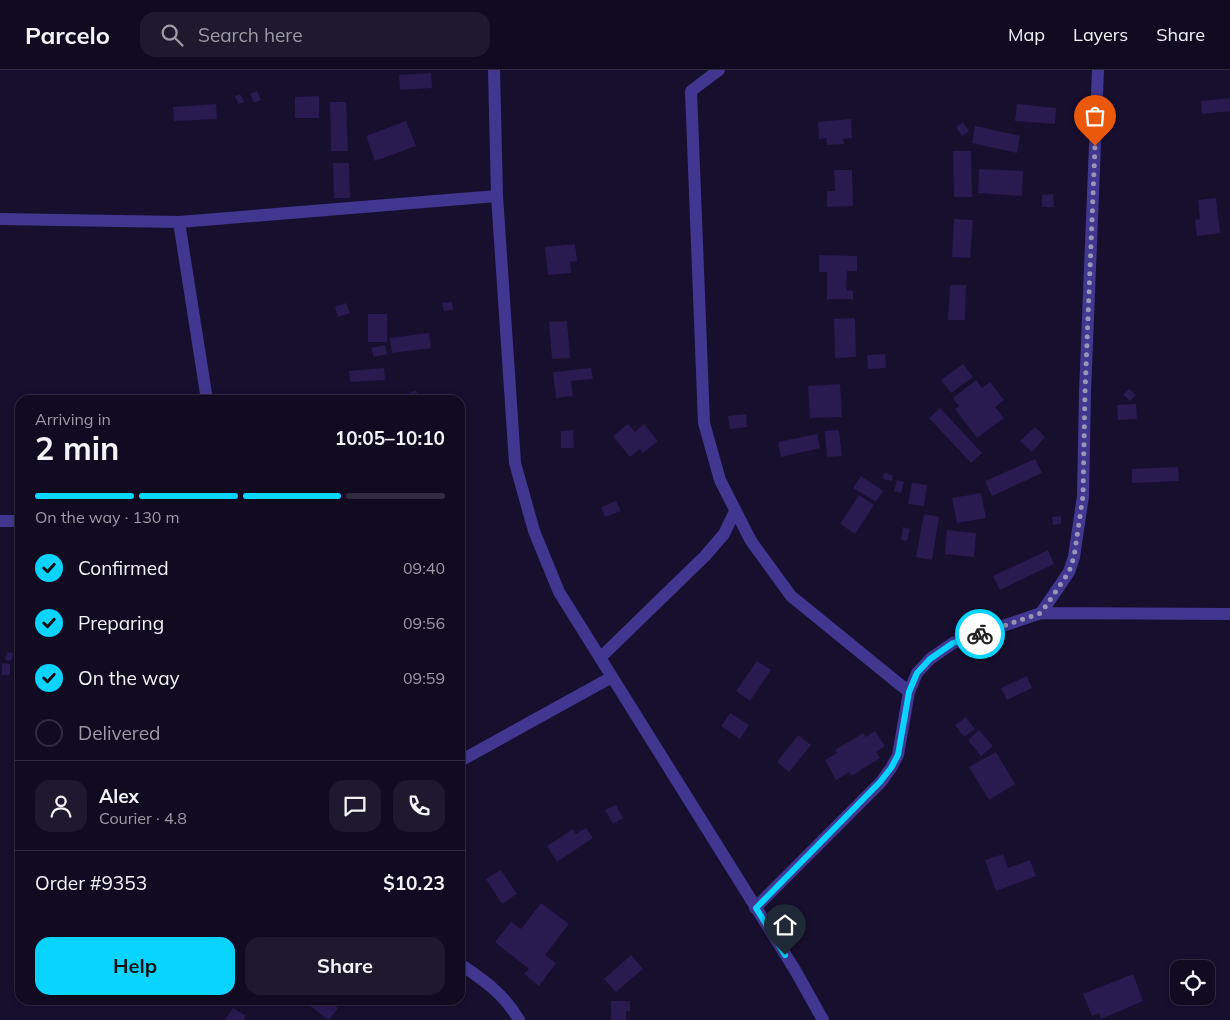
<!DOCTYPE html>
<meta charset="utf-8">
<style>
:root{--surface:#110b22;--page:#1e192f;--text:#f1f3f6;--muted:#9c9ba5;--line:#302b40;--accent:#08d4ff}
body{margin:0;font-family:Mulish,sans-serif;background:var(--page);color:var(--text);height:100vh;display:flex;flex-direction:column;font-size:19px;white-space:nowrap}
*{box-sizing:border-box;margin:0}
p{font-size:16px;color:var(--muted)}
.icon{flex:none;width:28px;height:28px;fill:none;stroke:currentColor;stroke-width:2;stroke-linecap:round;stroke-linejoin:round}
.map{position:relative;flex:1;overflow:hidden}
.side{position:absolute;left:15px;top:325px;width:450px;height:610px;display:flex;flex-direction:column;background:var(--surface);border-radius:15px;box-shadow:0 2px 8px #0003,0 0 0 1px var(--line)}
.side>*{flex:none}
.fabs{position:absolute;left:1170px;top:890px;display:grid;gap:10px}
.fabs a{display:grid;place-items:center;width:45px;height:45px;border-radius:10px;background:var(--surface);box-shadow:0 2px 8px #0003,0 0 0 1px var(--line);font-size:25px}
.pin{position:absolute;display:grid;place-items:center;width:42px;height:42px;color:#fff;margin:-51px -21px;border-radius:50% 50% 50% 0;rotate:-45deg;box-shadow:0 0 5px #0007}
.pin .icon{rotate:45deg}
.courier{position:absolute;display:grid;place-items:center;width:50px;height:50px;margin:-25px;border:4px solid #08d4ff;border-radius:50%;background:#fff;color:#222;box-shadow:0 1px 6px #0007}
.headline em{font-style:normal;font-weight:700}
.headline div{display:flex;flex-direction:column-reverse}
.headline{display:flex;align-items:center;justify-content:space-between;height:85px;padding:0 20px}
h1{font-size:32px;font-weight:700;line-height:38px}
.bar{display:grid;grid-template-columns:repeat(4,1fr);gap:8px 5px;align-content:center;height:60px;padding:0 20px}
.bar i{height:6px;border-radius:4px;background:var(--line)}
.bar .selected{background:var(--accent)}
.bar p{grid-column:span 4}
.line{display:flex;align-items:center;gap:12px;padding:0 20px;border-top:1px solid var(--line)}
.line div{flex:1}
.round{display:grid;place-items:center;flex:none;width:52px;height:52px;border-radius:15px;background:var(--page)}
ol{padding:0 20px;list-style:none}
li{display:flex;align-items:center;gap:15px;height:55px}
li p{margin-inline-start:auto}
li .icon{padding:5px;border-radius:50%;background:var(--accent);color:#111;stroke-width:4}
li:last-child{color:var(--muted)}
li i{width:28px;height:28px;border:2px solid var(--line);border-radius:50%}
.primary-button{display:flex;gap:10px;margin-top:auto;padding:10px 20px}
.primary-button a{flex:1;height:58px;border-radius:15px;background:var(--accent);color:#111;font-size:20px;font-weight:700;line-height:58px;text-align:center}
.primary-button a+a{background:var(--page);color:var(--text)}
header{display:flex;align-items:center;gap:30px;box-sizing:border-box;height:70px;padding:0 25px;background:var(--surface);border-bottom:1px solid var(--line)}
header strong{font-size:24px}
nav{display:flex;gap:28px;margin-inline-start:auto;font-size:18px}
.search{width:350px;height:45px;background:var(--page);display:flex;align-items:center;gap:12px;box-sizing:border-box;padding:0 18px;border-radius:15px;color:var(--muted);font-size:19px}
.map>svg:first-child{display:block}
.building{fill:#291a50}
.lines{fill:none;stroke-linecap:round;stroke-linejoin:round}
.minor{stroke:#413790;stroke-width:12}
.done{stroke:#9c94b6;stroke-width:5;stroke-dasharray:0 9}
.route{stroke:#08d4ff;stroke-width:6}
</style>
<header>
<strong>Parcelo</strong>
<div class="search"><svg class="icon" aria-label="search" viewBox="0 0 24 24"><circle cx="10" cy="10" r="6"/><path d="M15 15l6 6"/></svg>Search here</div>
<nav><a>Map</a><a>Layers</a><a>Share</a></nav>
</header>
<div class="map">
<svg width="1230" height="950" viewBox="0 0 1230 950">
<rect width="100%" height="100%" fill="#170f2e"/>
<path class="building" d="M431 3 432 18 400 20 399 5Z
M257 21 261 30 254 33 250 24Z
M240 24 244 32 238 34 235 26Z
M319 26V48H295V27Z
M1230 28V41L1202 44 1201 31Z
M330 32H346L348 81H331Z
M216 34 217 49 174 51 173 37Z
M1017 34 1056 38 1055 54 1015 51Z
M851 49 852 68 843 69 844 74 827 75 826 68 819 69 818 52Z
M406 51 416 76 375 91 366 66Z
M963 52 969 61 962 66 956 57Z
M975 56 1020 66 1017 83 972 73Z
M953 81H971L972 127H954Z
M333 93H349L350 128H334Z
M979 99 1023 101 1022 126 978 123Z
M834 100H852L853 136 827 137V121H835Z
M1053 124 1054 137H1042V125Z
M1216 128 1220 163 1197 166 1195 150 1200 149 1198 130Z
M954 149 973 150 970 188 952 187Z
M575 174 577 191 570 192 571 203 548 205 545 177Z
M819 185 857 186V201H847L846 220 853 221V229H827V202H819Z
M950 215H966L965 250H948Z
M452 232 453 240 444 241 442 233Z
M346 233 350 243 338 247 335 237Z
M368 244H387V272H368Z
M855 248 856 287 835 288 834 249Z
M567 251 570 288 552 289 549 252Z
M429 263 431 278 392 283 390 268Z
M385 275 387 284 374 287 371 278Z
M885 284 886 298 868 299 867 285Z
M963 294 973 307 951 323 941 310Z
M384 298 385 310 350 312 349 301Z
M591 298 593 309 571 311 573 326 556 328 553 302Z
M976 310 982 318 990 312 1004 330 995 337 1004 348 977 368 955 339 959 336 953 328Z
M840 314 842 347 810 348 808 316Z
M1129 319 1136 325 1130 331 1123 325Z
M415 320 420 328 417 330H411L408 325Z
M1136 334 1137 349 1118 350 1117 335Z
M940 338 982 383 971 393 929 348Z
M746 344 747 357 730 359 728 346Z
M628 354 635 362 644 354 658 371 643 383 640 379 630 387 613 366Z
M1035 357 1045 367 1032 382 1020 371Z
M573 360 574 378H561V361Z
M839 360 842 386 827 387 825 361Z
M817 364 820 378 781 387 778 372Z
M1035 389 1042 403 992 426 985 411Z
M1178 397 1179 411 1132 413V399Z
M884 403 893 405 892 411 883 409Z
M861 406 883 421 876 432 853 418Z
M897 410 904 412 901 423 894 421Z
M912 413 927 415 924 436 908 434Z
M981 423 986 448 957 453 952 428Z
M859 425 874 435 855 464 840 454Z
M616 431 621 441 605 447 601 437Z
M924 444 939 447 932 490 916 487Z
M1061 446V454L1053 455 1052 447Z
M903 457 910 459 907 471 901 470Z
M947 460 976 463 974 487 945 484Z
M1048 480 1054 494 1000 520 993 506Z
M7 582 14 583 11 591 5 590Z
M757 591 771 600 750 631 736 621Z
M2 593 10 594V605H2Z
M1027 606 1032 618 1007 630 1001 618Z
M730 643 749 655 740 669 721 656Z
M966 647 975 659 964 667 955 655Z
M979 660 993 676 981 686 968 670Z
M875 661 885 676 876 682 880 688 851 706 849 702 836 710 825 690 837 683 835 680 863 663 866 667Z
M798 665 811 675 789 702 777 692Z
M996 682 1015 714 989 730 969 697Z
M616 735 623 748 613 754 605 740Z
M586 758 593 768 557 792 547 776 573 759 576 764Z
M1003 784 1008 798 1030 790 1036 806 996 821 985 790Z
M501 800 517 824 502 834 486 809Z
M541 833 569 854 545 885 556 893 539 916 524 904 529 899 495 872 511 852 521 859Z
M631 885 643 899 616 922 604 909Z
M1133 904 1143 931 1101 949 1099 943 1092 946 1083 924Z
M302 930H326L338 938 329 950Z
M611 931H630V941H626V950H611Z
M233 938 246 946 244 950H225Z"/>
<g class="lines">
<path class="minor" d="M494 0 497 126 515 393 534 461 559 522 795 900 823 950
M719 0 691 21 704 353 720 410 751 471 791 526 909 622
M0 149 179 152 497 126
M179 152 207 330
M0 451H20
M1041 543 1069 502 1074 487 1083 426 1085 322 1098 0
M600 588 705 486 724 464 735 441
M460 691 612 607
M755 838 881 712 891 698 898 685 909 622 917 603 930 589 953 573 1041 543 1230 544
M460 894C485 911 504 924 519 950"/>
</g>
<g class="lines">
<path class="done" d="M980 564 1041 543 1069 502 1074 487 1083 426 1085 322 1095 76"/>
<path class="route" d="M785 885 756 838 880 712 891 698 898 685 909 622 917 603 930 589 953 573 980 564"/>
</g>
</svg>
<div class="fabs">
<a><svg class="icon" aria-label="locate" viewBox="0 0 24 24"><circle cx="12" cy="12" r="6"/><path d="M12 2v4M12 18v4M2 12h4M18 12h4"/></svg></a>
</div>
<div class="pin" style="left:1095px;top:76px;background:#ea580c"><svg class="icon" aria-label="bag" viewBox="0 0 24 24"><path d="M5 8h14l-1 12H6zM9 8a3 3 0 0 1 6 0"/></svg></div>
<div class="pin" style="left:785px;top:885px;background:#1f2937"><svg class="icon" aria-label="home" viewBox="0 0 24 24"><path d="M3 11l9-7 9 7M6 9v11h12V9"/></svg></div>
<div class="courier" style="left:980px;top:564px"><svg class="icon" aria-label="bike" viewBox="0 0 24 24"><circle cx="6" cy="16" r="4"/><circle cx="18" cy="16" r="4"/><path d="M6 16l4-8h5l3 8M10 8l3 8H6M13 5h3"/></svg></div>
<section class="side">
<div class="headline"><div><h1>2 min</h1><p>Arriving in</p></div><em>10:05–10:10</em></div>
<div class="bar"><i class="selected"></i><i class="selected"></i><i class="selected"></i><i></i><p>On the way · 130 m</p></div>
<ol>
<li><svg class="icon" aria-label="check" viewBox="0 0 24 24"><path d="M5 12l5 5 9-10"/></svg>Confirmed<p>09:40</p></li>
<li><svg class="icon" aria-label="check" viewBox="0 0 24 24"><path d="M5 12l5 5 9-10"/></svg>Preparing<p>09:56</p></li>
<li><svg class="icon" aria-label="check" viewBox="0 0 24 24"><path d="M5 12l5 5 9-10"/></svg>On the way<p>09:59</p></li>
<li><i></i>Delivered</li>
</ol>
<div class="line" style="height:90px"><a class="round"><svg class="icon" aria-label="person" viewBox="0 0 24 24"><circle cx="12" cy="8" r="4"/><path d="M4 21q1-7 8-7t8 7"/></svg></a><div><b>Alex</b><p>Courier · 4.8</p></div><a class="round"><svg class="icon" aria-label="chat" viewBox="0 0 24 24"><path d="M4 5h16v11H9l-5 4z"/></svg></a><a class="round"><svg class="icon" aria-label="phone" viewBox="0 0 24 24"><path d="M5 4h4l2 5-3 2q2 4 5 5l2-3 5 2v4C11 20 4 13 5 4z"/></svg></a></div>
<div class="line" style="height:65px"><div>Order #9353</div><b>$10.23</b></div>
<div class="primary-button"><a>Help</a><a>Share</a></div>
</section>
</div>
